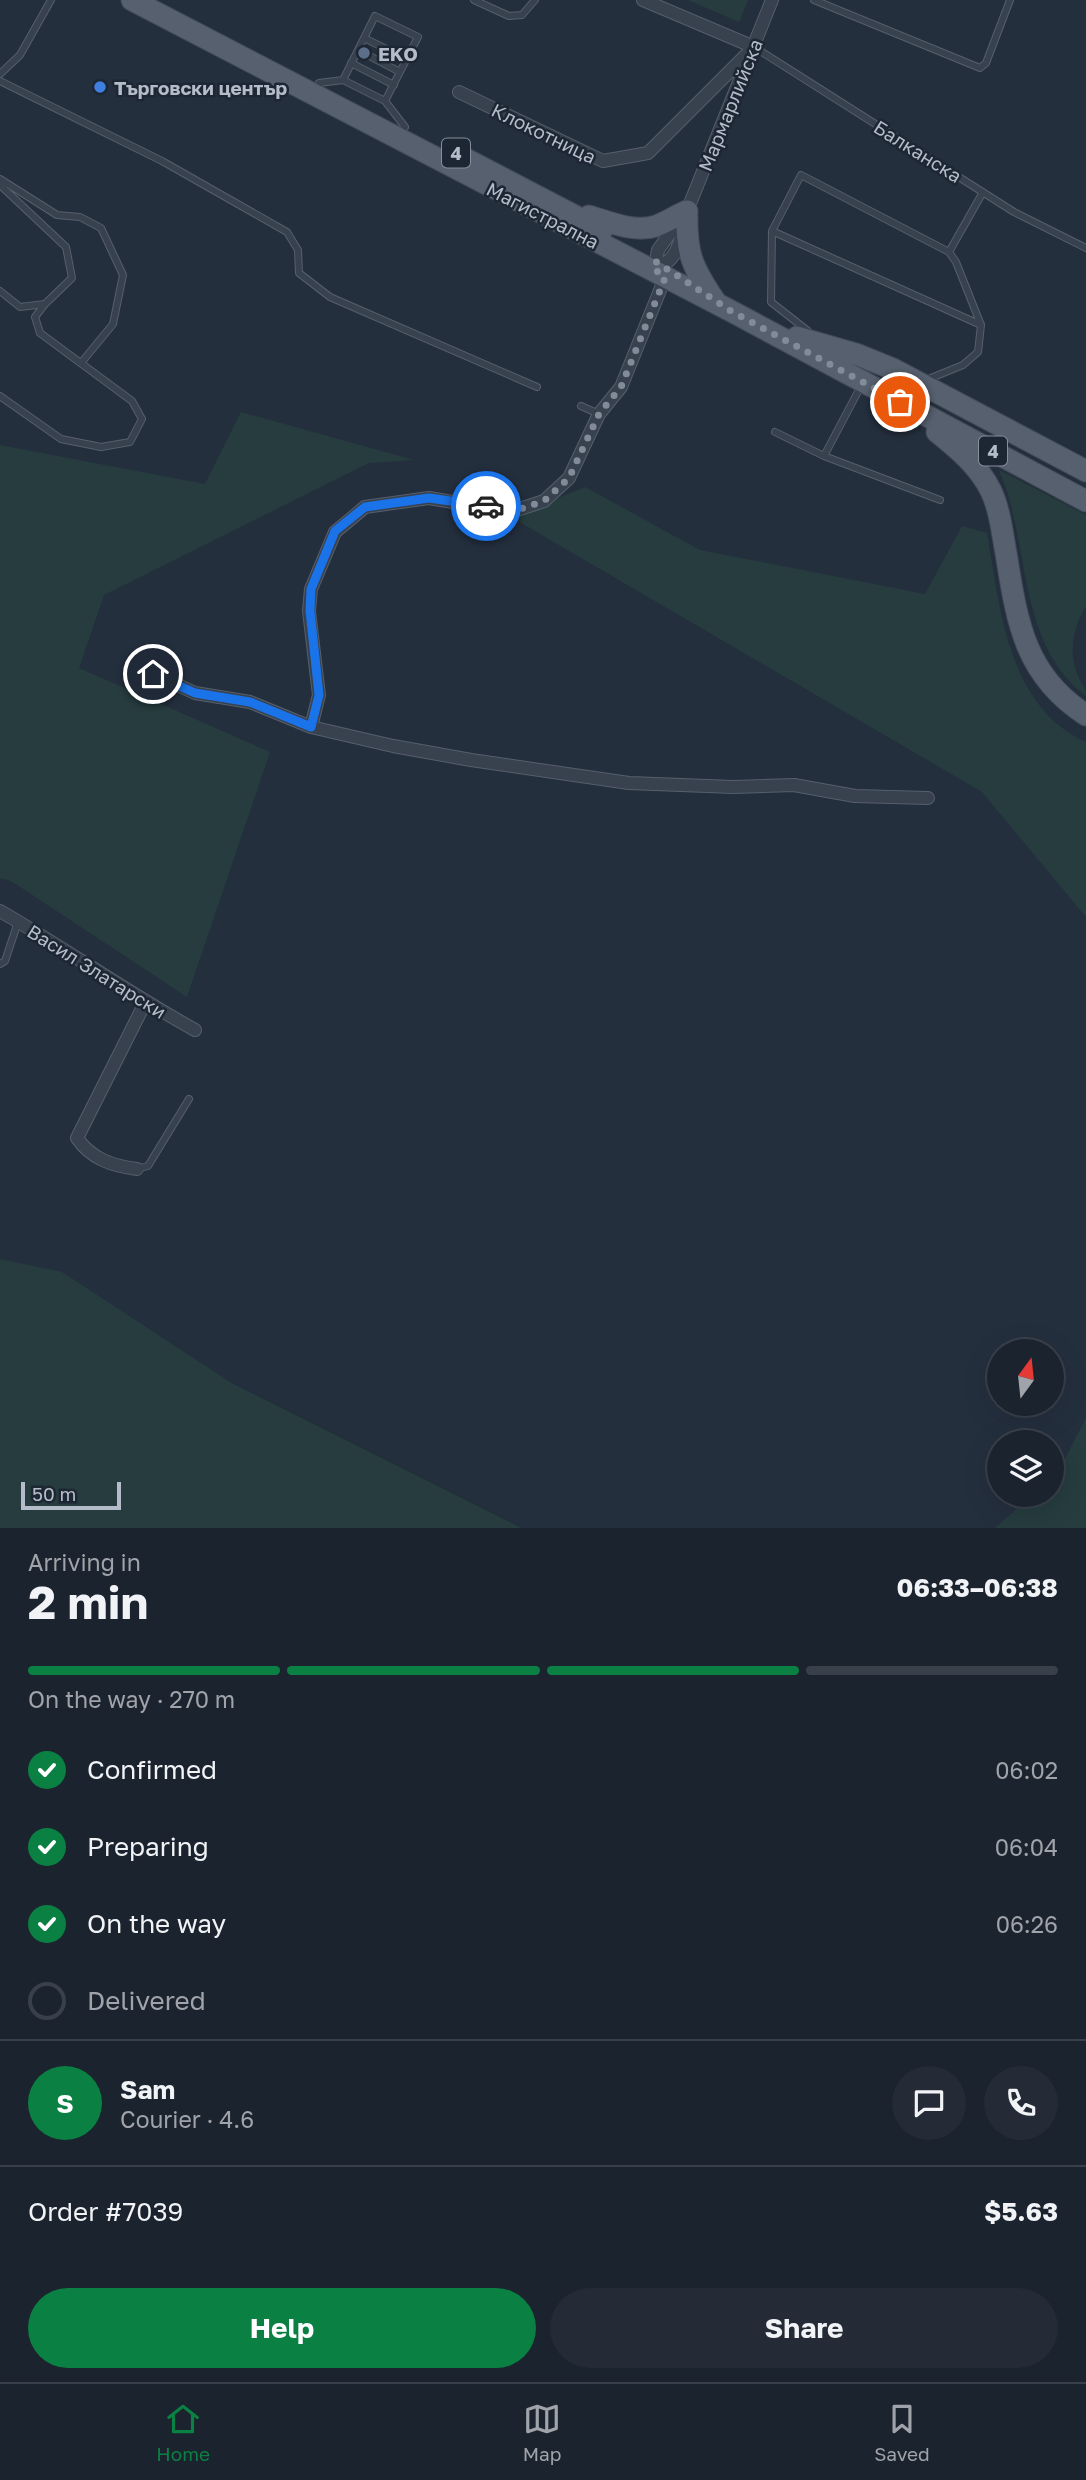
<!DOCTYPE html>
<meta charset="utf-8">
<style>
:root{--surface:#1b232e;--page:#242b36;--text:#f1f3f6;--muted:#a0a4aa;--line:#39404a;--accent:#0b8043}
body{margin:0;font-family:"Golos Text",sans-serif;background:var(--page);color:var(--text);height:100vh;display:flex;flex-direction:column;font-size:26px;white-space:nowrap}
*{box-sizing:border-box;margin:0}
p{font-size:23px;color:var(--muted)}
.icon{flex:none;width:38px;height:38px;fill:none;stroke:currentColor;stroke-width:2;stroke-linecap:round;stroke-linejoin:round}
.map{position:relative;height:1528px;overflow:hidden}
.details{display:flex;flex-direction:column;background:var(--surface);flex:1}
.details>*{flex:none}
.needle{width:46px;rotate:15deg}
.fabs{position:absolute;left:987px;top:1339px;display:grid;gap:14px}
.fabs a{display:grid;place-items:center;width:77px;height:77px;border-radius:50%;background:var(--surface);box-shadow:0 7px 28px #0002,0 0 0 2px var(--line);font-size:35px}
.scale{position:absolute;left:21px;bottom:18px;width:100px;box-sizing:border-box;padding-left:7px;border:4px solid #b4bcc9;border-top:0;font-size:19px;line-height:24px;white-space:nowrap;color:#b4bcc9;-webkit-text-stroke:5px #1d2633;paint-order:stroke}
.pin{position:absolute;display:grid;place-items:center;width:60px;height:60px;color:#fff;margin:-30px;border:4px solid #fff;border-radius:50%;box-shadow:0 2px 7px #0007}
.courier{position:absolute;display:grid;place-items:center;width:70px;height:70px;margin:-35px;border:5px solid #1a73e8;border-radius:50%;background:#fff;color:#222;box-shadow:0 2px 9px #0007}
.headline em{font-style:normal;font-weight:700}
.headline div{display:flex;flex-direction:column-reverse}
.headline{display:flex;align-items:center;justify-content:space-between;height:119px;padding:0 28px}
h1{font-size:46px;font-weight:700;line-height:52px}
.bar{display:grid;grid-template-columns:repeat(4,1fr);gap:10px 7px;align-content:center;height:84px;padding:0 28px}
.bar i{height:9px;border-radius:5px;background:var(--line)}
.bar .selected{background:var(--accent)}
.bar p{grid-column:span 4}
.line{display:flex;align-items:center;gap:18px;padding:0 28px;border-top:2px solid var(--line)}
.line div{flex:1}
.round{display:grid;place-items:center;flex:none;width:74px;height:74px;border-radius:37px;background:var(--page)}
ol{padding:0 28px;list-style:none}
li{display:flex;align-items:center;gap:21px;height:77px}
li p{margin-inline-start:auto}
li .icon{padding:7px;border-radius:50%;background:var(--accent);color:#fff;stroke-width:4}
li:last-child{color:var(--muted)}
li i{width:38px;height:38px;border:4px solid var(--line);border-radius:50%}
.cta{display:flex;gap:14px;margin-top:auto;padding:14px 28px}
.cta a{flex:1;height:80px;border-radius:42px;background:var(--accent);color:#fff;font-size:28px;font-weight:700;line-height:80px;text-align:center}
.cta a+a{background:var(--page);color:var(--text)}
.tabs{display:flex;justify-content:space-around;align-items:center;height:98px;border-top:2px solid var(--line);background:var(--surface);font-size:19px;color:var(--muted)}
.tabs a{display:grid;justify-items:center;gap:4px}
.tabs .selected{color:var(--accent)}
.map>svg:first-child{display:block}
.green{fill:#263c3f}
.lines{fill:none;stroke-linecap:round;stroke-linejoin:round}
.lane-casing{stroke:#565f6c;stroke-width:8}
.street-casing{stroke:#565f6c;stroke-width:14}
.primary-casing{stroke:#414a57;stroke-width:23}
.lane{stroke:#38414e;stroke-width:6}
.street{stroke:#38414e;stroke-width:12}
.primary{stroke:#56606e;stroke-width:21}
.done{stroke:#828b98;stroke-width:7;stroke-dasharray:0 12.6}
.route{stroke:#1a73e8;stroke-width:9}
.service-dot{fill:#5c6f8a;stroke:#1d2633;stroke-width:2.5}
.shop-dot{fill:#3f7fe0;stroke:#1d2633;stroke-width:2.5}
.labels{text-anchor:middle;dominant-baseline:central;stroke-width:5;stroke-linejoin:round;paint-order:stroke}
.shield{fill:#1d2633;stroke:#878f9c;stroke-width:2}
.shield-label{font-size:18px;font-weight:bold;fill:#b4bcc9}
.poi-label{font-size:19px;font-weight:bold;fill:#b4bcc9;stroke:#1d2633;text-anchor:start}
.street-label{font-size:19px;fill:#b4bcc9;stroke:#1d2633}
</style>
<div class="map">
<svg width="1086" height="1528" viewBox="0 0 1086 1528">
<rect width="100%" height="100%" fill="#242f3e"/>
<path class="green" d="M688 0H748L739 22Z
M241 412 414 460 369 463 104 595 79 668 270 752 187 997 11 881 0 878V445L205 484Z
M999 470 1086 515V606C1073 627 1068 653 1078 676 1081 684 1086 687 1086 696 1016 643 1031 543 999 470Z
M585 487 700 550 925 594 962 526 987 533C1000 607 1007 706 1086 742V917L982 792 511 517Z
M0 1259 62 1272 233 1384 521 1528H0Z
M1086 1418V1528H995L1032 1495 1052 1494V1477L1059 1470Z"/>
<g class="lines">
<defs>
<path id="lane" d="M474 0 509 16 522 15 535 0
M814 0 980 68 986 63 1010 0
M364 38 407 59
M754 47 1014 212 1086 248
M358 50 400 72
M351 63 394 85
M0 74 20 55 51 0
M0 81 162 161 287 232 298 250 299 273 330 297 537 387
M319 83 343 80 385 101 418 37 375 16 343 80
M385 101 405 127
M0 179 57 215 80 217 101 228 123 275 113 324 81 363
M0 185 66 247 72 278 45 304 20 307 0 291
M772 231 981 325
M808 331 771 302 772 231 801 175 949 252
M926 380 963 365 978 352 981 325 956 262 949 252 983 192
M0 396 61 439 101 447 130 442 142 419 132 401 40 333 35 317 45 304
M581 406 599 414
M775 432 824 456 940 500
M824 456 862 384
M0 964 5 961 18 922
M137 1169 148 1166 189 1099"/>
<path id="street" d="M459 92 603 161 648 153 754 47 643 0
M648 267C679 270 682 233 687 211L772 0
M658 273 655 267 658 250 680 219
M132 664 195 693 250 702 311 727 393 746 471 760 629 783 733 787 794 785 855 796 928 798
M311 727 319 695 309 611 311 589 335 532 365 507 429 498 511 512 544 501 569 478 599 414 621 387 665 278
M0 911C66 949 128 993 195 1030
M137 1169C113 1166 91 1159 77 1138L145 1003"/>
<path id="primary" d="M132 0 731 311 1086 501
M460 156 602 230
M589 216C609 222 635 233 656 226 667 222 677 215 687 211 686 252 691 266 715 301
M797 337 856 354 893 369 1086 471
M937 432C957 448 979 466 991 491 1000 510 1002 532 1006 553 1017 621 1024 675 1086 715"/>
</defs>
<use href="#lane" class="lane-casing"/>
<use href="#street" class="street-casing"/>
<use href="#primary" class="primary-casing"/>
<use href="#lane" class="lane"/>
<use href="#street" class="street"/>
<use href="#primary" class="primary"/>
</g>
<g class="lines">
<path class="done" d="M486 506 511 512 544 501 569 478 599 414 621 387 665 278C658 274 655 270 655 261L731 311 900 402"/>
<path class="route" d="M153 674 195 693 250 702 311 727 319 695 310 611 311 589 335 531 365 507 429 498 486 506"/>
</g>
<circle class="service-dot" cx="364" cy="53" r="7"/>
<circle class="shop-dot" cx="100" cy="87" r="7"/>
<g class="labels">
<g class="shield">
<rect x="442" y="138.5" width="28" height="29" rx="5"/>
<rect x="979" y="436.5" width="28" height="29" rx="5"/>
</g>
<g class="shield-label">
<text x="456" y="153">4</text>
<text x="993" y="451">4</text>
</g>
<g class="poi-label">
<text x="378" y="53">EKO</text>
<text x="114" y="87">Търговски център</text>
</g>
<g class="street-label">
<text transform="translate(730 105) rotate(-68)">Мармарлийска</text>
<text transform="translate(544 133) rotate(26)">Клокотница</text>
<text transform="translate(918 151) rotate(32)">Балканска</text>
<text transform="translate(543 215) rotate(27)">Магистрална</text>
<text transform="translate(97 971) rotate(32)">Васил Златарски</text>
</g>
</g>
</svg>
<div class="fabs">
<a><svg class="needle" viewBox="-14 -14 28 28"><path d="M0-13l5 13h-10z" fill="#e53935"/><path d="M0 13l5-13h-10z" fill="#a0a4aa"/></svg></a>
<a><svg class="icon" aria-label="layers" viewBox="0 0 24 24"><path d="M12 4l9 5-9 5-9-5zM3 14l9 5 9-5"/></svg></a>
</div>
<div class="scale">50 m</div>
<div class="pin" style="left:900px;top:402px;background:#ea580c"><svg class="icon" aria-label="bag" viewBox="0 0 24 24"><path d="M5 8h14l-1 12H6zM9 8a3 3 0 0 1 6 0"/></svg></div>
<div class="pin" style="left:153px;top:674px;background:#1f2937"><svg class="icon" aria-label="home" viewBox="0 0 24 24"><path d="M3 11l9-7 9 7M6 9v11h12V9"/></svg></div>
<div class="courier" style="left:486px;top:506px"><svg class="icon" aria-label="car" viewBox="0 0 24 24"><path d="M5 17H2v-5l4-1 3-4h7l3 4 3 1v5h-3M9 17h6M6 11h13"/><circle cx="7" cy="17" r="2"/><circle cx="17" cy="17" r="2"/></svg></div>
</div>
<section class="details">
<div class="headline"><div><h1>2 min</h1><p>Arriving in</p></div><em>06:33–06:38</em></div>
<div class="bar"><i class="selected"></i><i class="selected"></i><i class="selected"></i><i></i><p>On the way · 270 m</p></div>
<ol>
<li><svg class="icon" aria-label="check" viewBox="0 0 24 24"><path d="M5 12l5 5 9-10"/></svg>Confirmed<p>06:02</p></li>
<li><svg class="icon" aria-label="check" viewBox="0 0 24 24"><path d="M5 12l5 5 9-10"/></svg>Preparing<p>06:04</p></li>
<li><svg class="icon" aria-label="check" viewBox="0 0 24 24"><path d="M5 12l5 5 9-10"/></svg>On the way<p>06:26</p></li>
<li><i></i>Delivered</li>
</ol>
<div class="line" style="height:126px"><b class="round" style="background:var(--accent);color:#fff">S</b><div><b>Sam</b><p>Courier · 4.6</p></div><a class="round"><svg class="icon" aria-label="chat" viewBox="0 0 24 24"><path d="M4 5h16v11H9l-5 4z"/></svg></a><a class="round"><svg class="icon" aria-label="phone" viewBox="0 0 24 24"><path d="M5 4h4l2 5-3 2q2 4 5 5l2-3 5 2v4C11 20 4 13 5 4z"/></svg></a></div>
<div class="line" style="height:91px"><div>Order #7039</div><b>$5.63</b></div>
<div class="cta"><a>Help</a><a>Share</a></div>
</section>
<nav class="tabs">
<a class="selected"><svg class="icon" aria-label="home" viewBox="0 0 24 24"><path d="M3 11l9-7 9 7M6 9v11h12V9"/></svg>Home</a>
<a><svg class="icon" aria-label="map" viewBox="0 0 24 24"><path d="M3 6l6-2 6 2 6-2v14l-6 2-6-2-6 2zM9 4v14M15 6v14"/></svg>Map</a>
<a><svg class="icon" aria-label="saved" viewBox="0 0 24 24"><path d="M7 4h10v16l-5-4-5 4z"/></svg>Saved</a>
</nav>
